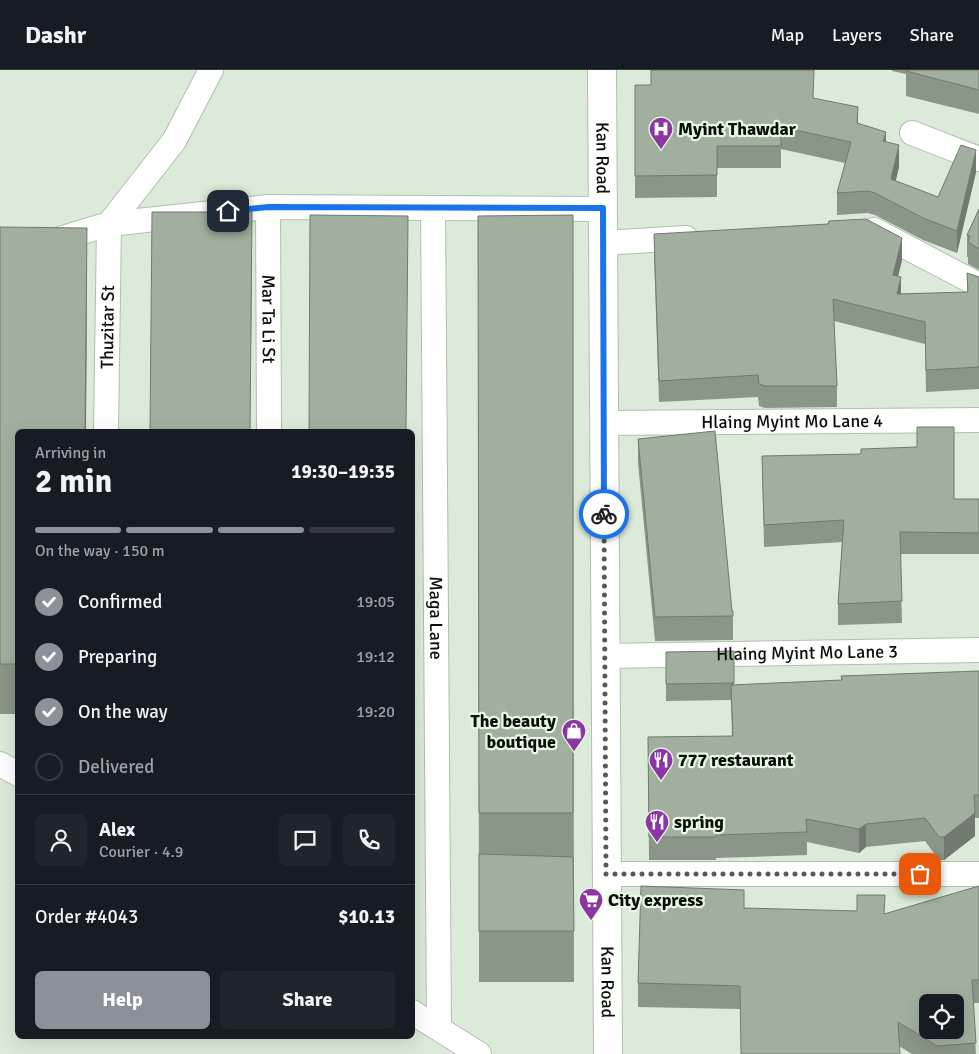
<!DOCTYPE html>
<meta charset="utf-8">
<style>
:root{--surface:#171b24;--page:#20242c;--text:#f1f3f6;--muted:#9ea1a6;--line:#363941;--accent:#8c9099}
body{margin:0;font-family:Signika,sans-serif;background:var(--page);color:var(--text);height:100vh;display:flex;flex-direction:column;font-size:19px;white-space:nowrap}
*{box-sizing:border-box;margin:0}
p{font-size:16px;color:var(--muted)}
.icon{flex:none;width:28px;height:28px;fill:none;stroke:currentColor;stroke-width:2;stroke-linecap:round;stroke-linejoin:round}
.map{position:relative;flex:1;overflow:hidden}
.details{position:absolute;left:15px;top:359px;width:400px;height:610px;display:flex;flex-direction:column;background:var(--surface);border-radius:8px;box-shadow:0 5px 20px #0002}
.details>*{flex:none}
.buttons{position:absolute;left:919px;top:924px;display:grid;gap:10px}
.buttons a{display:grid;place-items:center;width:45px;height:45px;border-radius:8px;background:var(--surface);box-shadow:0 5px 20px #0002;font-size:25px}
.pin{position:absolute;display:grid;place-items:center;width:42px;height:42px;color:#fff;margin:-21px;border-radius:10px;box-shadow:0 2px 8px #0006}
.courier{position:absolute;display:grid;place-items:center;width:50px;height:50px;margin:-25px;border:4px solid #1a73e8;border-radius:50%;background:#fff;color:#222;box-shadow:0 1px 6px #0007}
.overview em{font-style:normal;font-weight:700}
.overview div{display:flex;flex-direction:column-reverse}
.overview{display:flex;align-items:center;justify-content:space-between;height:85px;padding:0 20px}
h1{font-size:32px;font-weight:700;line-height:38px}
.bar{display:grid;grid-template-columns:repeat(4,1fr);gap:8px 5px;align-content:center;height:60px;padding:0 20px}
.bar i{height:6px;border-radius:4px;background:var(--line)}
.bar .current{background:var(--accent)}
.bar p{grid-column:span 4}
.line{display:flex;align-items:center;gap:12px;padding:0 20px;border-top:1px solid var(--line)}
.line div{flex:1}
.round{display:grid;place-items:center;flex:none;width:52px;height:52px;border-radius:8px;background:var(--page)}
ol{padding:0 20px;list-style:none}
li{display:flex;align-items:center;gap:15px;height:55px}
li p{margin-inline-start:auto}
li .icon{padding:5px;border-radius:50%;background:var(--accent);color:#fff;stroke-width:4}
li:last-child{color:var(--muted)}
li i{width:28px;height:28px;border:2px solid var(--line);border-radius:50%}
.action{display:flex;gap:10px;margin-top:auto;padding:10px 20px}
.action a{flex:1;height:58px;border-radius:8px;background:var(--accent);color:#fff;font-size:20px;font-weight:700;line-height:58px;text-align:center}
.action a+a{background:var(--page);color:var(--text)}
header{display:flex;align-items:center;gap:30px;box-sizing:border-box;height:70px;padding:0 25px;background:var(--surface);border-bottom:1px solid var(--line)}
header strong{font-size:24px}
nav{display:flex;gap:28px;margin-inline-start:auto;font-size:18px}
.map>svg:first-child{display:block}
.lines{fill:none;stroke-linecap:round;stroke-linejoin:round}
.minor-casing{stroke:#b1bfae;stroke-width:26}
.secondary-casing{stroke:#b1bfae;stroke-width:30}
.minor{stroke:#fff;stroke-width:24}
.secondary{stroke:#fff;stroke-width:28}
.wall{fill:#8a9688}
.shaded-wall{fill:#717a6f}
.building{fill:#a1af9e;stroke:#717a6f;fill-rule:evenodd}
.done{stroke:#545c52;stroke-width:5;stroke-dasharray:0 9}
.route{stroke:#1a73e8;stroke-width:6}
.labels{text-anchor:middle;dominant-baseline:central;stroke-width:4.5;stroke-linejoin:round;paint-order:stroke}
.poi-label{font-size:18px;font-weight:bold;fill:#0a0f09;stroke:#e9f8e6;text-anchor:start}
.street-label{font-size:18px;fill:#0a0f09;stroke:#e9f8e6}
</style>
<header>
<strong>Dashr</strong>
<nav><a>Map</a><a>Layers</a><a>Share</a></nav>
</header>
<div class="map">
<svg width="979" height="984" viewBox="0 0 979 984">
<rect width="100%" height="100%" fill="#dcebd9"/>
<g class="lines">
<defs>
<g id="minor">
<path d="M912 63 979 89"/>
<path id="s1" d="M268 137 269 361"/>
<path id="s2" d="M433 138 439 958"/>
<path d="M874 160 979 215"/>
<path d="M603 173 686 168"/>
<path d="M0 187 109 154 268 137 603 139"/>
<path id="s3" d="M604 353 979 350"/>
<path id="s4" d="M106 361 109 154 174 71 211 0"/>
<path id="s5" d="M605 586 979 580"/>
<path d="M0 694 18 704"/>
<path d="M607 804H979"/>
<path d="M412 942 479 984"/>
</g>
<g id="secondary">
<path id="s6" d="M602 0 608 984"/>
</g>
</defs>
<use href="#minor" class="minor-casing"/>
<use href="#secondary" class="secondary-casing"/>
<use href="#minor" class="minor"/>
<use href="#secondary" class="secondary"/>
</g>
<path class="wall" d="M892 0H979V44L906 26V4L892 1Z
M635 15 814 28 858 54 886 72 899 97 895 111 938 127 976 102 957 183 923 170 875 145 868 143 837 145V123L845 93 781 79V98H717V127L635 128Z
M979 139V200L968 194V187H967V165Z
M573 145 574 912H479L478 146Z
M0 157 87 209 86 361H18V644H0Z
M654 164 902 190 898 206 901 224 967 222V203L979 207V319L926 322 925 274 834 251 837 316V337L765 338 759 336 758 327 659 332 654 185Z
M638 369 732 541H733V570L655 571 638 393Z
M762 386 954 429H979V484H900L902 553 838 555V534L842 472 764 477Z
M734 581V615L841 610 979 601V748H975V766L944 790H939L925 771 866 777 859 783 807 772V785L716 788V790H649L648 667 732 666 731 630 666 631V582Z
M979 816V933H973L976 984H912L899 976 740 939 638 937V913L744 838 885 844Z"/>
<path class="shaded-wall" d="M858 37V59L857 53Z
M886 62V84L883 71Z
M899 75V97L891 131V109Z
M976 80V102L957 183V161Z
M252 142V193L250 361Z
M87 158 86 361H85Z
M902 168V190L893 227V205Z
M901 207V229L897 246V224Z
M975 743V766L944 790V767Z
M866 754V777L859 783V759Z"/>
<path class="building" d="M651 0H814L813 28 858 37 857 53 886 62 883 71 899 75 891 109 938 127 961 75 976 80 957 161 923 148 875 123 868 121 837 123 851 72 781 57V76H717V105L635 106V15H651Z
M906 0H979V20L906 1Z
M979 139V179L968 172 970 166 967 165Z
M152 142H252L250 361H150Z
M310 145 408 146 406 361H309Z
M573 145V743H479L478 146Z
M866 149 902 168 893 205 901 207 897 224 968 222 967 203 979 207V297L926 300 925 252 833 229 837 316H765L759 314 758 305 659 311 654 164 828 154 829 151Z
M0 157 87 158 85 361H18V594H0Z
M917 357H954V429H979V463L900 462 902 531 838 534 844 450 764 455 762 386 861 384V379L917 377Z
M715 361 732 541H733V546L655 547 638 369Z
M734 581V613L666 614V582Z
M979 601V725H974L975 743 944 767H939L925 748 866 754 859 759 806 749 807 762 716 765V767H649L648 667 733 666 731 615 842 610 841 606Z
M479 784 573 787 574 861H479Z
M641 816 744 820V838L857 841V825H885L884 844 979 816V910H972L976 973 937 976 898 952 900 984H741L740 916 638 913ZM928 932H955V960H928Z"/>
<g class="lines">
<path class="done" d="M604 444 606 804H920"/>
<path class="route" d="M228 141 268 137 603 138 604 444"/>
</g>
<defs>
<symbol id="hospital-pin" viewBox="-11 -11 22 30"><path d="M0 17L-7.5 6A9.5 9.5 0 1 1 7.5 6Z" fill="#8d36a3" stroke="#e9f8e6"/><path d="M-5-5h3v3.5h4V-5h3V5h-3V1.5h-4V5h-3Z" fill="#fff"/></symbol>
<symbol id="shop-pin" viewBox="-11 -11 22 30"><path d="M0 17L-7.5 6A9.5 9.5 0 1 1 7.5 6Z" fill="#8d36a3" stroke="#e9f8e6"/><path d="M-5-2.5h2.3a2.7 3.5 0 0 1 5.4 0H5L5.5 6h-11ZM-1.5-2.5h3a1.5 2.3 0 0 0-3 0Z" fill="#fff"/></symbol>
<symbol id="restaurant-pin" viewBox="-11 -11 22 30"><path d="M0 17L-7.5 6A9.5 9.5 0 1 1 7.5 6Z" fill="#8d36a3" stroke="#e9f8e6"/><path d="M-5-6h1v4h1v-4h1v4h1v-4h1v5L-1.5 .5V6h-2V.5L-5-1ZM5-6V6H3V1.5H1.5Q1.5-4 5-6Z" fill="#fff"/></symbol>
<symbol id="supermarket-pin" viewBox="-11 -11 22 30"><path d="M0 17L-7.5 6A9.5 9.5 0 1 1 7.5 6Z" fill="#8d36a3" stroke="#e9f8e6"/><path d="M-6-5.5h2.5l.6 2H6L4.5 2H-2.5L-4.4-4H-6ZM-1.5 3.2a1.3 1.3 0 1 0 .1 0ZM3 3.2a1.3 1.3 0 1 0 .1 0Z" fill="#fff"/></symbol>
</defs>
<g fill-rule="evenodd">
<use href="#hospital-pin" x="647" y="45" width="28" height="38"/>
<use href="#shop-pin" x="560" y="647" width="28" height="38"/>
<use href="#restaurant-pin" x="647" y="676" width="28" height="38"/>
<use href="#restaurant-pin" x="643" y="738" width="28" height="38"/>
<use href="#supermarket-pin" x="577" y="816" width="28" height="38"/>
</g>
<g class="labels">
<g class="poi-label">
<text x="678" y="59">Myint Thawdar</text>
<text x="556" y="651" text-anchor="end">The beauty<tspan x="556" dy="21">boutique</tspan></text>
<text x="678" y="690">777 restaurant</text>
<text x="674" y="752">spring</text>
<text x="608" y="830">City express</text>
</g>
<g class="street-label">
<text stroke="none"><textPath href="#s6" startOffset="88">Kan Road</textPath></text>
<text stroke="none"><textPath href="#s1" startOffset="112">Mar Ta Li St</textPath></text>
<text stroke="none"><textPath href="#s4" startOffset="104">Thuzitar St</textPath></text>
<text stroke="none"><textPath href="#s3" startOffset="188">Hlaing Myint Mo Lane 4</textPath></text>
<text stroke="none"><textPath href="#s2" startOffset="410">Maga Lane</textPath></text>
<text stroke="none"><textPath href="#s5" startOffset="202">Hlaing Myint Mo Lane 3</textPath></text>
<text stroke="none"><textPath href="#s6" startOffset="912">Kan Road</textPath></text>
</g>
</g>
</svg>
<div class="buttons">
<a><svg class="icon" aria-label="locate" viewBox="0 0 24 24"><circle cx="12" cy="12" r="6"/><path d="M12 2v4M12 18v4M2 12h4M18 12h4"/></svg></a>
</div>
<div class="pin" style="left:920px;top:804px;background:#ea580c"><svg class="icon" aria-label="bag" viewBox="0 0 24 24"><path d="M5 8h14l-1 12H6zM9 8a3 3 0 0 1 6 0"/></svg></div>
<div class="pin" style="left:228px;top:141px;background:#1f2937"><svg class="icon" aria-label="home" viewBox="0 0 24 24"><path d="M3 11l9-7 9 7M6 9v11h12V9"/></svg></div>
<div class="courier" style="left:604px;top:444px"><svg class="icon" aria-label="bike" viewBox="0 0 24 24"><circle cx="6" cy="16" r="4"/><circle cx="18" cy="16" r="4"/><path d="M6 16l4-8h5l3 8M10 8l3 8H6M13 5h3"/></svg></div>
<section class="details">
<div class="overview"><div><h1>2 min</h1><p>Arriving in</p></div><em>19:30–19:35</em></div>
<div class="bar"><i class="current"></i><i class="current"></i><i class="current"></i><i></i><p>On the way · 150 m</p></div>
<ol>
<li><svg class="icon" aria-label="check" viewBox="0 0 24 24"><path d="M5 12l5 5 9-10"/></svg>Confirmed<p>19:05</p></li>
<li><svg class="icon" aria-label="check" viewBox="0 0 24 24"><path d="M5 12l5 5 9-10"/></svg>Preparing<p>19:12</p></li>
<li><svg class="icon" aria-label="check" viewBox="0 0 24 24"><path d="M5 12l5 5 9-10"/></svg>On the way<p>19:20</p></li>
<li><i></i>Delivered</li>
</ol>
<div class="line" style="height:90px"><a class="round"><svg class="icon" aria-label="person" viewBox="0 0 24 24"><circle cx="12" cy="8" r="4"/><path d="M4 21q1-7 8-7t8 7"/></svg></a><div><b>Alex</b><p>Courier · 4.9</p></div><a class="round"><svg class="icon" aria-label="chat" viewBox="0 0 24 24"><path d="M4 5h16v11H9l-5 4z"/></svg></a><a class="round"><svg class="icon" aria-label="phone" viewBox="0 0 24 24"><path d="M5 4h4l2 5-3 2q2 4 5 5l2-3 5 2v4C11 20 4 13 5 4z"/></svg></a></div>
<div class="line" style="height:65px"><div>Order #4043</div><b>$10.13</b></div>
<div class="action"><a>Help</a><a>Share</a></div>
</section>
</div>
